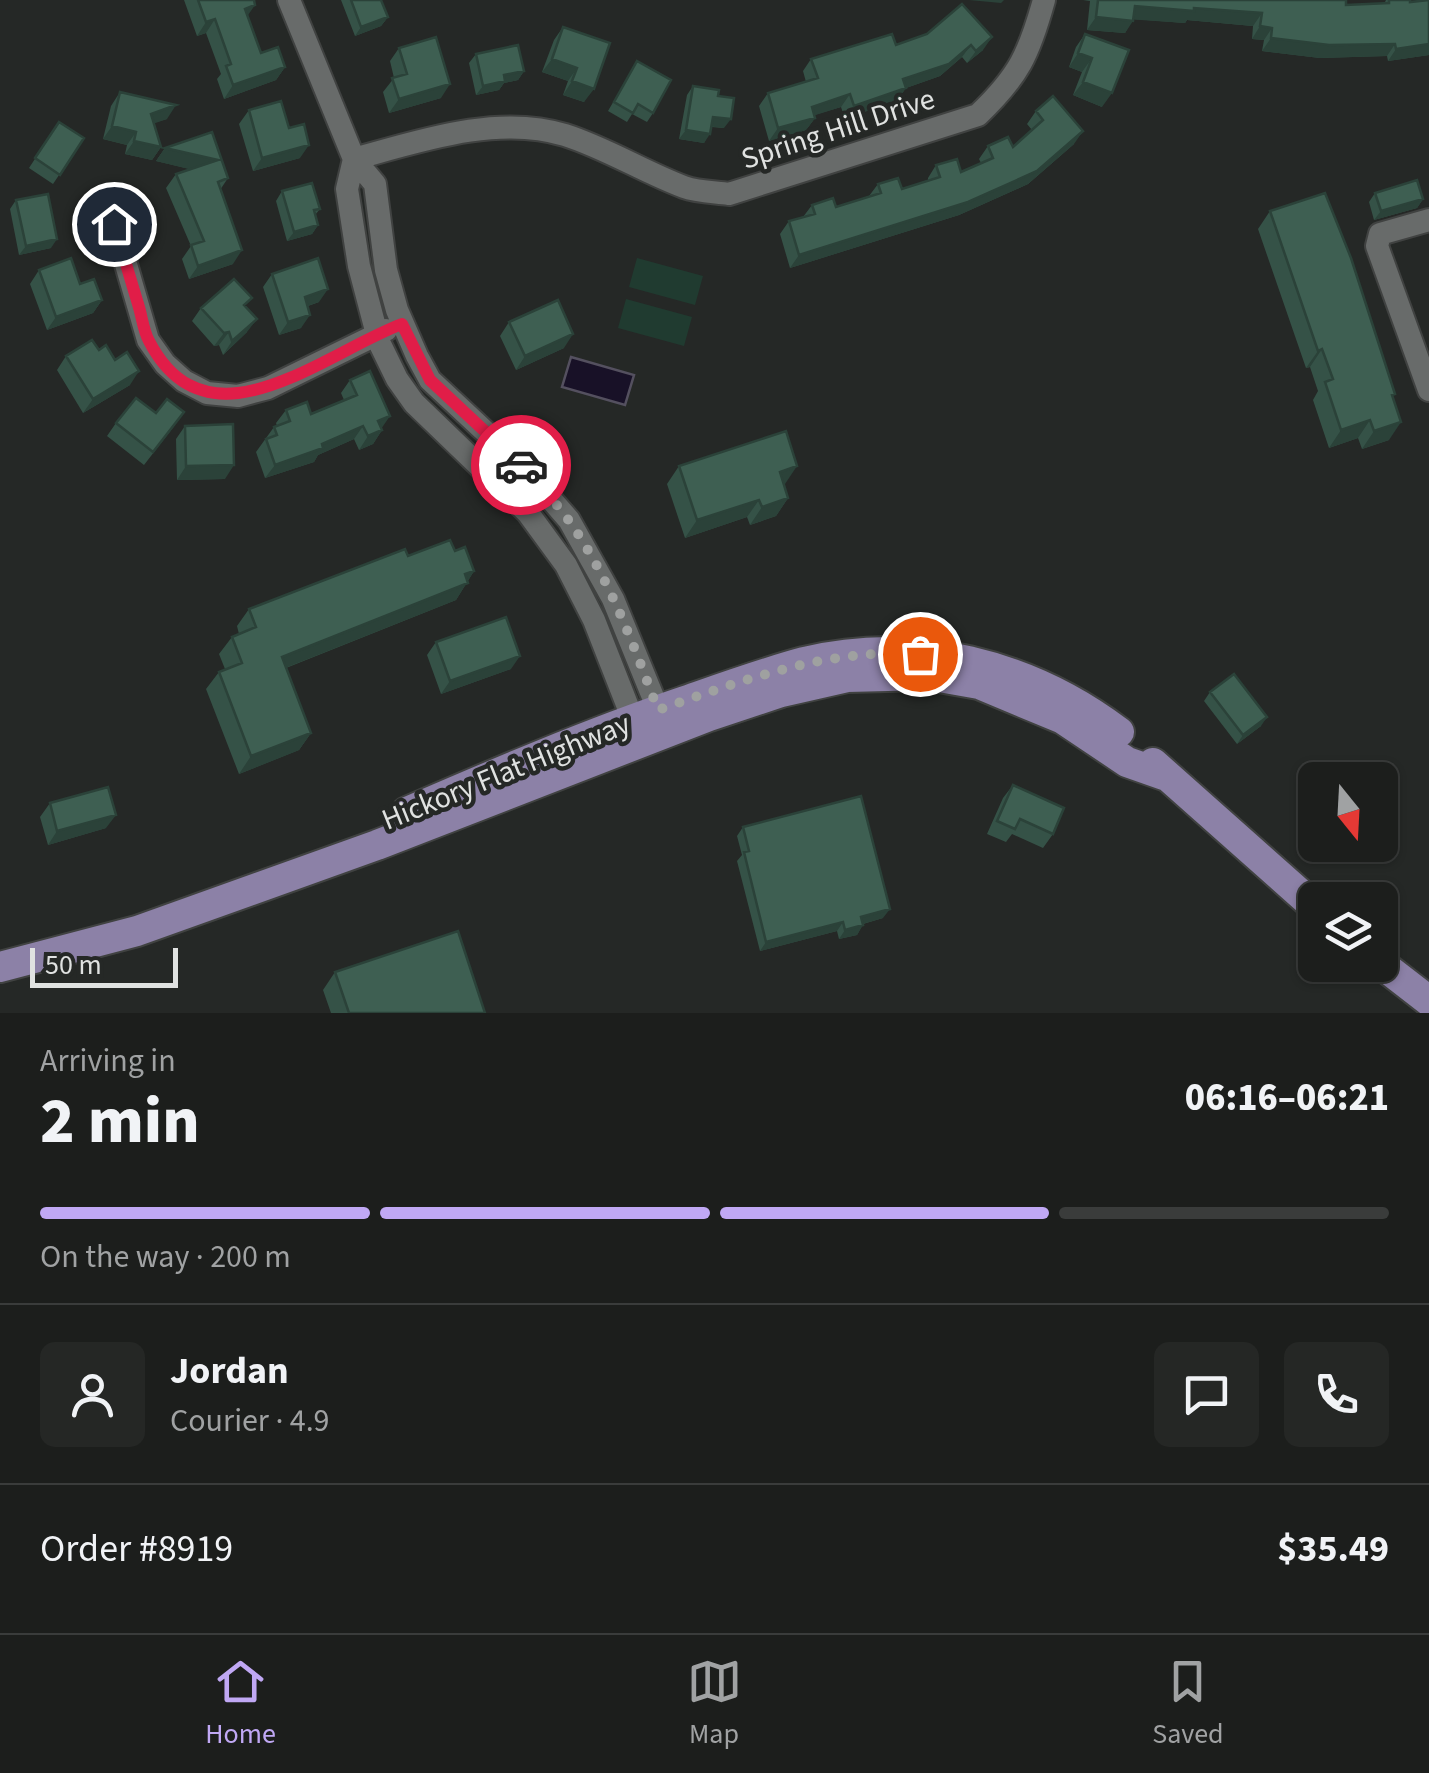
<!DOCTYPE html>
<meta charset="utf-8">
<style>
:root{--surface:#1c1e1c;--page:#252725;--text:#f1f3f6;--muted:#a0a2a3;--line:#3a3c3b;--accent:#c0a8f4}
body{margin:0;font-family:"Source Sans 3",sans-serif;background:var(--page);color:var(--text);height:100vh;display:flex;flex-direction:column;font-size:38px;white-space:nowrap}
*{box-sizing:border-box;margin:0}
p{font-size:32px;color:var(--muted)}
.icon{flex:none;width:55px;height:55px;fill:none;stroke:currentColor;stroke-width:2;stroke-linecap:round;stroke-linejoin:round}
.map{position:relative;height:1013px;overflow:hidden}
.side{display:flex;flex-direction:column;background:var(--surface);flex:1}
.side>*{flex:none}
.needle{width:65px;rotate:162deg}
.fabs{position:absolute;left:1298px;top:762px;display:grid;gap:20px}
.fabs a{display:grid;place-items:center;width:100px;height:100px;border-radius:15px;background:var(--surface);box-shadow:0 2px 8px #0004,0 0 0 2px var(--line);font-size:50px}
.scale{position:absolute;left:30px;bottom:25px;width:148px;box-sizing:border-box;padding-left:10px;border:5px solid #e0e2e1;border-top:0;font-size:28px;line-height:35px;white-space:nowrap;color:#e0e2e1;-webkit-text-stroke:8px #252826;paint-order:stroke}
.pin{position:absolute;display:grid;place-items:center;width:85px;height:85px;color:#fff;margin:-42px;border:5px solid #fff;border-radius:50%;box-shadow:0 2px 10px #0007}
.courier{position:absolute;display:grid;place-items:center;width:100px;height:100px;margin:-50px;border:8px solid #e11d48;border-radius:50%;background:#fff;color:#222;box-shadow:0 2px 12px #0007}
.summary em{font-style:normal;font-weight:800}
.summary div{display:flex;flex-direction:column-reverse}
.summary{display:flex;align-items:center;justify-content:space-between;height:170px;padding:0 40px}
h1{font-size:65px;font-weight:800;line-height:75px}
.bar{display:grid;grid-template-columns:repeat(4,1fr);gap:15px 10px;align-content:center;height:120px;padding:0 40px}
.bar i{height:12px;border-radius:8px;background:var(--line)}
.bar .active{background:var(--accent)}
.bar p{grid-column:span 4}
.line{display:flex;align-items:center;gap:25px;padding:0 40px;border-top:2px solid var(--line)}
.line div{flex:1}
.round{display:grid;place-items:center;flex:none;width:105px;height:105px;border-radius:15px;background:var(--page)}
.tabs{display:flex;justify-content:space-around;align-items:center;height:140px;border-top:2px solid var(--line);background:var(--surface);font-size:28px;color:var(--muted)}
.tabs a{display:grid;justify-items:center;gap:5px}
.tabs .active{color:var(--accent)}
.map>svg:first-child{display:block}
.green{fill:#203b30}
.water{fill:#181127;stroke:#54505f;stroke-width:2.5}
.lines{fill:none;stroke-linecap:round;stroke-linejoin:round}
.street-casing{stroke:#404241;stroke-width:26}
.primary-casing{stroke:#404241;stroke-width:34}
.street{stroke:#686b6a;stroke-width:22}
.primary{stroke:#8c81a7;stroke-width:30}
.wall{fill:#355247}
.shaded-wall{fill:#2b4239}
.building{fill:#3e5f52;stroke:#2b4239;stroke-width:2.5}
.done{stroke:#9fa1a0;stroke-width:10;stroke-dasharray:0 18}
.route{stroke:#e11d48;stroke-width:12}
.labels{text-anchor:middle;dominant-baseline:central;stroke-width:9;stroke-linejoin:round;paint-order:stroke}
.street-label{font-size:30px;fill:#e0e2e1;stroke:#252826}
</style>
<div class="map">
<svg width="1429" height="1013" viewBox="0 0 1429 1013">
<rect width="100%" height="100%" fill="#252826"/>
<path class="green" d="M637 258 703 276 695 305 629 287Z
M626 299 692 317 684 346 618 328Z"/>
<path class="water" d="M571 357 634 375 625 405 562 387Z"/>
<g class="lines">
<defs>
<path id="street" d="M289 0 354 159 375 184 386 270 397 310 417 356 430 380 521 465 569 520 613 599 664 724
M354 159C419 141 498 114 565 135 606 148 644 172 684 187 698 192 715 192 729 194L978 115C1019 76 1029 54 1044 0
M354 159 347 189 359 266 379 342 397 379 414 403 528 513 566 565 594 620 637 730
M1429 220 1380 234 1377 246 1429 390
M114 223 148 340 165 364 184 381 207 393 238 396 268 388 386 330"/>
<path id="primary" d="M1153 763 1315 907
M407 812C497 773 588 734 682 702 722 688 763 673 804 662 916 635 1029 664 1119 732
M1380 963 1429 1001
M0 967 137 931 377 845 709 716 781 692 847 677 928 675 979 684 1063 719 1127 762 1164 775"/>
</defs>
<use href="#street" class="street-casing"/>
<use href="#primary" class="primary-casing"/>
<use href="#street" class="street"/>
<use href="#primary" class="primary"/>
</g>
<path class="wall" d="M184 0H254L247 16 261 53 285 67 276 80 224 99 217 79 221 74 206 33 197 36Z
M341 0H381L388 17 381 26 355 36Z
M1083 0H1346V5L1384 4 1386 0H1410V2L1429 0V55L1388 61 1387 56 1320 58 1262 51 1264 40 1252 39 1253 26 1187 20 1185 23 1133 19 1125 33 1087 30 1090 1Z
M962 4 983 50 967 63 962 57 940 76 906 88 897 100 845 119 841 107 814 115 815 118 806 130 769 141 759 106 768 93 806 82 803 71 811 59 896 45 927 34Z
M563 27 610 43 584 102 563 95 568 81 542 72 554 40Z
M1085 34 1102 107 1073 95 1082 72 1069 67 1076 47Z
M399 48 441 98 389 113 383 92 394 78 390 61Z
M476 54 524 71 518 80 504 83 499 90 476 95 469 63Z
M637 61 653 113 647 122 632 114 627 122 608 111Z
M693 86 718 96 724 128 712 127 704 143 679 139 687 95Z
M120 92 167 119 153 123 161 147 152 160 125 154 127 145 103 139 111 106Z
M249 110 289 128 300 158 253 171 239 124Z
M1036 111 1074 144 1028 184 959 215 790 268 780 234 789 221 803 217 812 205 836 207 869 196 878 184 902 189 928 180V178L936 165 961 172 981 163 979 159 988 146 1013 147 1032 130 1027 124Z
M59 122 84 138 53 184 29 168Z
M165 148 228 178 220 190 233 264 189 279 182 259 191 246 166 188 176 174 190 169 156 161Z
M282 191 320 209 315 215 318 225 312 234 287 241 276 201Z
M1375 193 1423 199 1417 208 1374 220 1369 202Z
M16 200 51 248 19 255 10 209Z
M1270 211 1393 397 1389 440 1362 449 1358 438 1329 448 1313 400 1318 391 1310 367 1306 368 1258 229Z
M39 270 80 284 102 300 93 313 47 330 30 284Z
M272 274 319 302 308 306 301 328 279 335 263 287Z
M246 307 247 332 223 355 219 345 214 346 192 321 201 308Z
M509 322 564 348 516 370 500 336Z
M99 350 130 385 83 413 57 370 66 356Z
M350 380 382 430 373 444 359 450 354 439 318 455 314 462 265 478 256 452 274 427 277 426 276 423 286 410 311 414 344 400 341 393Z
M156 413 175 425 144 465 107 436 116 423Z
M185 426 225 479 177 480 176 439Z
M679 466 785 484H784L788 498 776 516 750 525 747 517 685 538 667 484Z
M455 551 474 571 456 600 286 668 311 733 299 750 239 774 206 689 219 672 225 669 219 654 232 637 239 634 237 626 249 609 408 556Z
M436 642 511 669 441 694 427 655Z
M1210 692 1261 726 1237 744 1204 701Z
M1013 785 1053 834 1043 848 1012 834 1006 842 987 834 1003 798Z
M50 803 106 828 48 845 40 817Z
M743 827 883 918 863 924 857 935 839 939 837 931 760 951 737 861 742 855 737 836Z
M335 972 485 1013H331L323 990Z"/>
<path class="shaded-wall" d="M969 0H1004L1001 3Z
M255 5 246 18 245 9Z
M1135 6 1194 8 1262 13 1253 26 1187 20 1185 23 1126 19Z
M388 17 381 26 355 36 361 27Z
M1096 17 1133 21 1125 33 1087 30Z
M215 19 206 33 197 36 206 22Z
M1260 26 1272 28 1264 40 1252 39Z
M992 37 983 50 967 63 976 51Z
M1271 38 1395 44 1387 56 1320 58 1262 51Z
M1429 44V55L1388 61 1396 49Z
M971 45 962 57 940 76 906 88 897 100 845 119 854 106Z
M1078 53 1092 58 1082 72 1069 67Z
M552 59 577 68 568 81 542 72Z
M285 67 276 80 224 99 233 85Z
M524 71 518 80 504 83 499 90 476 95 483 86 504 75Z
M572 81 594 89 584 102 563 95Z
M1083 82 1112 93 1102 107 1073 95Z
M450 84 441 98 389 113 399 99Z
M850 94 841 107 803 119 812 107Z
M176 105 167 119 141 128 151 114Z
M713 117 731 119 724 128 707 126Z
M815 118 806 130 769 141 778 128Z
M112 126 136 132 127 145 103 139Z
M686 130 710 134 704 143 679 139Z
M1083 131 1074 144 1028 184 959 215 790 268 799 255Z
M134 141 161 147 152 160 125 154Z
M309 145 300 158 253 171 262 158Z
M165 148 218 160 209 174 156 161Z
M1423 199 1417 208 1374 220 1381 211Z
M318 225 312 234 287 241 294 232Z
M57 239 51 248 19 255 26 246Z
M242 250 233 264 189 279 198 266Z
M328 289 319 302 295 310 305 297Z
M102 300 93 313 47 330 56 317Z
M310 315 301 328 279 335 288 322Z
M257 319 247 332 223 355 232 341Z
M229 332 219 345 214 346 224 333Z
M573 334 564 348 516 370 525 356Z
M1322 349 1310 367 1306 368 1318 351Z
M139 371 130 385 83 413 93 399Z
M390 416 381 429 378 421Z
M1370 420 1358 438 1329 448 1341 430Z
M1401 422 1389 440 1362 449 1374 431Z
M363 426 354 439 318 455 314 462 265 478 275 465Z
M382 430 373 444 359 450 368 436Z
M234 465 225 479 177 480 186 466Z
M797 466 785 484 767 489 780 472Z
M788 498 776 516 750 525 762 507Z
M759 500 747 517 685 538 697 520Z
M474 571 456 600 270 674 282 657Z
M520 656 511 669 441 694 450 681Z
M1267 717 1261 726 1237 744 1243 735Z
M311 733 299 750 239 774 251 756Z
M116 815 106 828 48 845 57 831Z
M890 909 883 918 855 926 861 917Z
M843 922 837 931 760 951 766 942Z
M863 925 857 935 839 939 845 930Z"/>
<path class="building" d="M198 0H254L255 5 245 9 261 53 278 47 285 67 233 85 226 66 231 64 215 19 206 22Z
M351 0H381L388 17 361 27Z
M1098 0H1346V5L1389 3V0H1410V2L1429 0V44L1396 49 1395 44 1329 45 1271 38 1272 28 1260 26 1262 13 1194 8V11L1135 6 1133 21 1096 17Z
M962 4 992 37 976 51 971 45 949 64 903 79 906 88 854 106 850 94 812 107 815 118 778 128 768 93 818 78 811 59 892 34 896 45 927 34Z
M563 27 610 43 594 89 572 81 577 68 552 59Z
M1085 34 1129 50 1112 93 1083 82 1092 58 1078 53Z
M436 37 450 84 399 99 392 78 407 74 399 48Z
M518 45 524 71 504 75 505 81 483 86 476 54Z
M637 61 671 80 653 113 638 104 633 113 614 102Z
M693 86 719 90 718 96 734 98 731 119 713 117 710 134 686 130Z
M120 92 176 105 151 114 161 147 134 141 136 132 112 126Z
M1053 96 1083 131 1037 171 968 202 799 255 789 221 815 214 812 205 833 198 836 207 881 193 878 184 898 178 902 189 940 177 936 165 957 159 961 172 993 158 988 146 1008 137 1013 147 1043 120 1036 111Z
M281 101 289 128 304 124 309 145 262 158 249 110Z
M59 122 84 138 60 175 35 158Z
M212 132 228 178 218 182 242 250 198 266 191 245 204 241 176 174 218 160 165 148Z
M1417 180 1423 199 1381 211 1375 193Z
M312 183 320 209 314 210 318 225 294 232 282 191Z
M1325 193 1351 258 1395 394 1392 395 1401 422 1374 431 1370 420 1341 430 1325 382 1333 379 1322 349 1318 351 1270 211Z
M48 194 57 239 26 246 16 200Z
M71 258 80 284 94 279 102 300 56 317 39 270Z
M318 258 328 289 305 297 310 315 288 322 272 274Z
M234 279 252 298 244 305 257 319 232 341 229 332 224 333 201 308Z
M558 300 573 334 525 356 509 322Z
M92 340 99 350 106 345 115 360 127 352 139 371 93 399 66 356Z
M370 371 390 416 378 421 382 430 368 436 363 426 322 444 323 448 275 465 266 439 277 435 274 427 290 421 286 410 307 402 311 414 357 395 350 380Z
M136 398 156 413 167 399 184 412 153 452 116 423Z
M233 424 234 465 186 466 185 426Z
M786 431 797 466 780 472 788 498 762 507 759 500 697 520 679 466Z
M450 540 455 551 465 547 474 571 465 574 468 583 282 657 311 733 251 756 219 672 242 663 232 637 256 627 249 609 405 549 408 556Z
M506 617 520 656 450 681 436 642Z
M1234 674 1267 717 1243 735 1210 692Z
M1013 785 1064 808 1053 834 1020 819 1015 829 997 821Z
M108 787 116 815 57 831 50 803Z
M861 796 890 909 861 917 863 925 845 930 843 922 766 942 744 852 749 851 743 827Z
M458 931 485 1013H349L335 972Z"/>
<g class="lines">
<path class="done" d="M521 465C536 482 553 499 567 518 609 576 633 644 658 710 744 680 828 648 920 654"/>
<path class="route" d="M114 224C122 250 130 277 138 304 142 316 143 330 149 341 208 455 324 353 402 324L430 380 521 465"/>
</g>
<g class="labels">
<g class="street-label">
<text transform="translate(838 129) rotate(-18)">Spring Hill Drive</text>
<text transform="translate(506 772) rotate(-22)">Hickory Flat Highway</text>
</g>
</g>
</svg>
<div class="fabs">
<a><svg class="needle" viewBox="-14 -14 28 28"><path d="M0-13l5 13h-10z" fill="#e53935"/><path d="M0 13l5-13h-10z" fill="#a0a2a3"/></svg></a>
<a><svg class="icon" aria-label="layers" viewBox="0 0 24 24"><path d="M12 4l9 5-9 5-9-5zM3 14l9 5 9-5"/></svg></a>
</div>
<div class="scale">50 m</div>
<div class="pin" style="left:920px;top:654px;background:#ea580c"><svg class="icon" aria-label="bag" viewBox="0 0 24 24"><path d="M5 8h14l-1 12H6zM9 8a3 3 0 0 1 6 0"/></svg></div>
<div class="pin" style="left:114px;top:224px;background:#1f2937"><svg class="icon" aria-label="home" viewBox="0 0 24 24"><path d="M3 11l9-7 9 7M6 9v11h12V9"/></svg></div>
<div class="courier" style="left:521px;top:465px"><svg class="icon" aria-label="car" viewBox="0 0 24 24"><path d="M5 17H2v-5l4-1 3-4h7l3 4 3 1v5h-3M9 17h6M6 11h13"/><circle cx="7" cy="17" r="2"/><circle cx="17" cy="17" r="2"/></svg></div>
</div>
<section class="side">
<div class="summary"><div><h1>2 min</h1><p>Arriving in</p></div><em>06:16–06:21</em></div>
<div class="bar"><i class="active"></i><i class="active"></i><i class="active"></i><i></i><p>On the way · 200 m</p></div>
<div class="line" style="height:180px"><a class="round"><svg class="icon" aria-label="person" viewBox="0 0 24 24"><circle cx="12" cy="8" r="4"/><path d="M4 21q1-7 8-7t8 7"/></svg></a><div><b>Jordan</b><p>Courier · 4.9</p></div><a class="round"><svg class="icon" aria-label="chat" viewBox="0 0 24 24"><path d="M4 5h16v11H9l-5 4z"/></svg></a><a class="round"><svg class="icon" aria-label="phone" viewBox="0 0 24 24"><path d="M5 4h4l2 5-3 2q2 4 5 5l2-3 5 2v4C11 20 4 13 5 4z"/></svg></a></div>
<div class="line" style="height:130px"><div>Order #8919</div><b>$35.49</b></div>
</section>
<nav class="tabs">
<a class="active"><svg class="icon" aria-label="home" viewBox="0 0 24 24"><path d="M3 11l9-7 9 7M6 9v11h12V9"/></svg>Home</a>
<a><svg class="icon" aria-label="map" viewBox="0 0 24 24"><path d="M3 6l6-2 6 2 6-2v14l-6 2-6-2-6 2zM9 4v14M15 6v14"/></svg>Map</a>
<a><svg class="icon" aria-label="saved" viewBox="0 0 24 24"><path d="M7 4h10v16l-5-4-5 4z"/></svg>Saved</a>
</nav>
